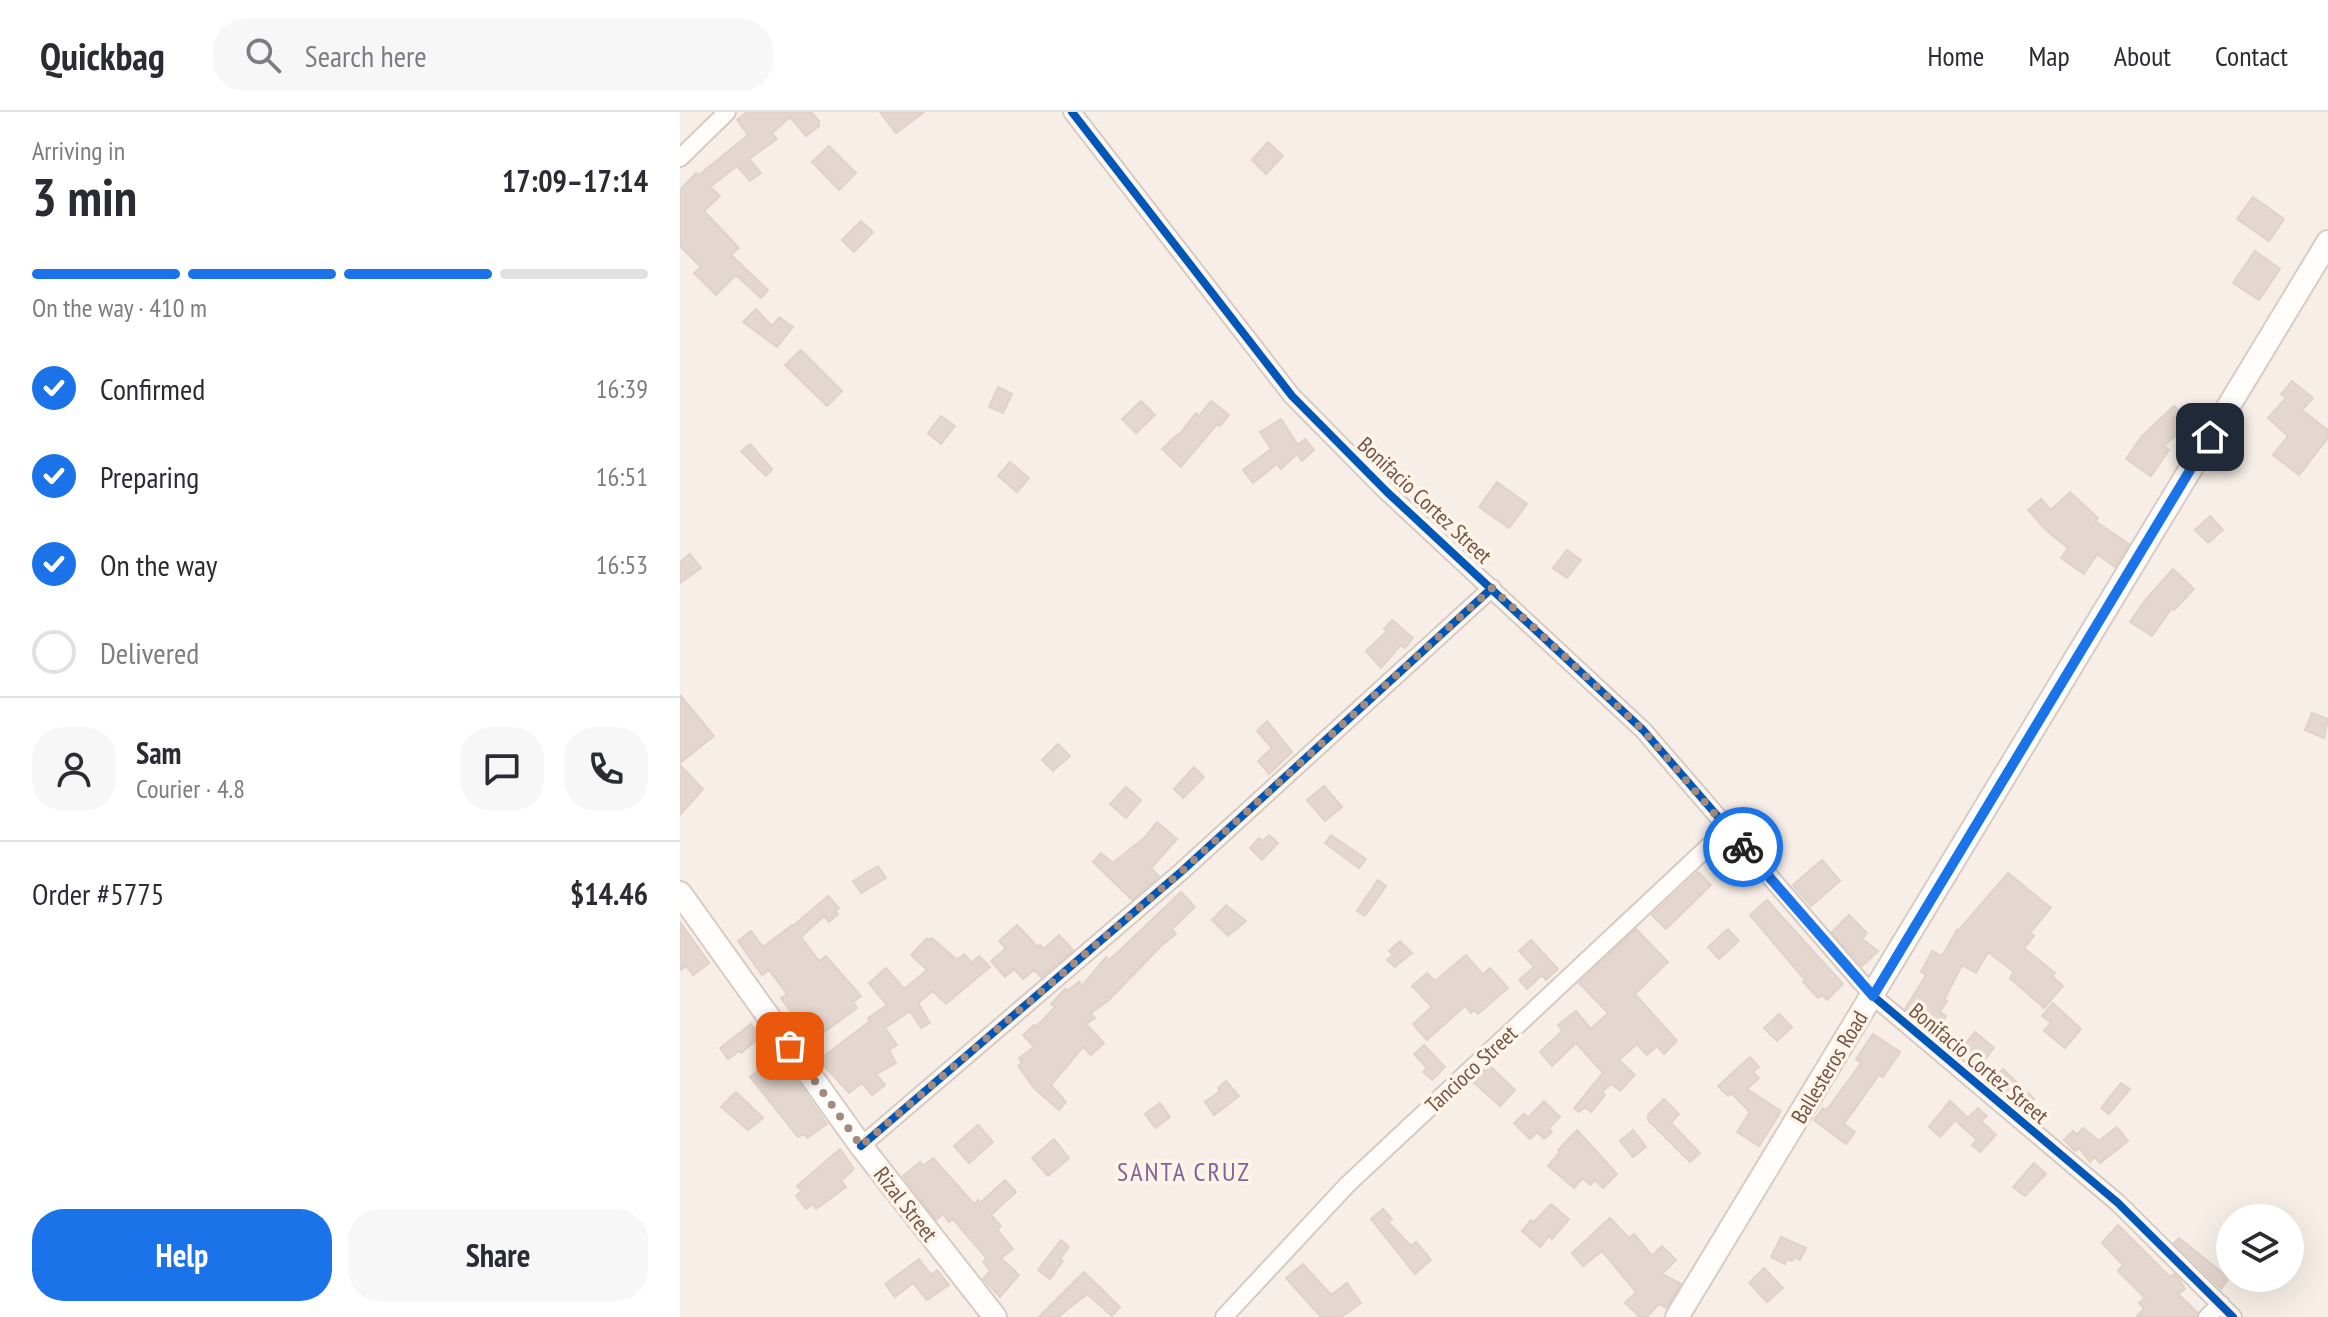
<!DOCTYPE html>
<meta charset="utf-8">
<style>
:root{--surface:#fff;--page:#f7f7f7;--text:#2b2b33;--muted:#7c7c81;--line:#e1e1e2;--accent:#1a73e8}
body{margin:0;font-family:"PT Sans Narrow",sans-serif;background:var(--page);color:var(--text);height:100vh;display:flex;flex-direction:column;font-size:30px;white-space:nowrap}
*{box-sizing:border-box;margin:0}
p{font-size:26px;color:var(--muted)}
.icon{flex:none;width:44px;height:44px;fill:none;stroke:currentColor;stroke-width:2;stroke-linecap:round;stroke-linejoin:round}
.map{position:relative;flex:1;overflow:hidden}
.side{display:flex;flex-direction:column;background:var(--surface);width:680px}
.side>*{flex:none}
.fabs{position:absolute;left:1536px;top:1092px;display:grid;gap:16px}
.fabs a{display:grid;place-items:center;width:88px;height:88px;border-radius:50%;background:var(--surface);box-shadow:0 8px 32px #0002;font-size:40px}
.pin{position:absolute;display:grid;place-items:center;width:68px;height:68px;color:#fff;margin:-34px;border-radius:16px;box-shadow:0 4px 12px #0006}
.courier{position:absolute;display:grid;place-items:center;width:80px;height:80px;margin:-40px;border:6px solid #1a73e8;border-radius:50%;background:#fff;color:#222;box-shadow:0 2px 10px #0007}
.summary em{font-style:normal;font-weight:800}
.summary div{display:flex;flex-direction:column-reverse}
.summary{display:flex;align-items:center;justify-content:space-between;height:136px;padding:0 32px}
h1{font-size:52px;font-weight:800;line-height:60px}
.bar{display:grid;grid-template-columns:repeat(4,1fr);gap:12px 8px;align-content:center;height:96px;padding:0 32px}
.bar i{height:10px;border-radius:6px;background:var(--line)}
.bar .current{background:var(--accent)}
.bar p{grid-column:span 4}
.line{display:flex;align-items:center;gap:20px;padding:0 32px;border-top:2px solid var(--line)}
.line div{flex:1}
.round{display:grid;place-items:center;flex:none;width:84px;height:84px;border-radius:32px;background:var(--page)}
ol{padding:0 32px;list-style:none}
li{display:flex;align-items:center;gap:24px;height:88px}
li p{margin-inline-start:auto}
li .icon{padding:8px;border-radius:50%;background:var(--accent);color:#fff;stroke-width:4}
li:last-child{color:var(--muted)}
li i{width:44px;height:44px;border:4px solid var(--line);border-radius:50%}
.primary-button{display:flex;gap:16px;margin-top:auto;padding:16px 32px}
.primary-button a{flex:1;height:92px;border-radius:32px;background:var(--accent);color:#fff;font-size:32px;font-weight:800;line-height:92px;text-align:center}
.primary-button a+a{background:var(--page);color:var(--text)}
header{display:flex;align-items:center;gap:48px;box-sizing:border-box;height:112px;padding:0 40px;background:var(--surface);border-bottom:2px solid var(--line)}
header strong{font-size:38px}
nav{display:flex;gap:44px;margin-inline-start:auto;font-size:28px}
.search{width:560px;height:72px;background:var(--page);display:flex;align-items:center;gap:20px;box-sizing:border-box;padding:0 28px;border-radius:32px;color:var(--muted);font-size:30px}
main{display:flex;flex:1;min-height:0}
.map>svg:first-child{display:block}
.building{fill:#e3d7cf;stroke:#e0d2c9;stroke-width:2}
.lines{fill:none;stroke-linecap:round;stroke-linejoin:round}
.street-casing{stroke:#d6cac2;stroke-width:20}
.secondary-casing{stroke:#d7cbc4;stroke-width:26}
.street{stroke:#fefdfb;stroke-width:16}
.secondary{stroke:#fefdfb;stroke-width:22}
.cycleway-casing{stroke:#fff4e8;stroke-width:13}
.cycleway{stroke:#0057b8;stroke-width:8}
.done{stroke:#a28b80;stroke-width:8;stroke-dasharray:0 14.4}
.route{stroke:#1a73e8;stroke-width:10}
.labels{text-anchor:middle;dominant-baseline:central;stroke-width:7;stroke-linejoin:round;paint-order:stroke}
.street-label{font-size:22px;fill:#755548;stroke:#fff4e8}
.quarter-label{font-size:26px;letter-spacing:2px;fill:#836398;stroke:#fff4e8}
</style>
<header>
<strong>Quickbag</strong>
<div class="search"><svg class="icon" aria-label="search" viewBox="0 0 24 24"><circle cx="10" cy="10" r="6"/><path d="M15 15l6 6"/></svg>Search here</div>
<nav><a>Home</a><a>Map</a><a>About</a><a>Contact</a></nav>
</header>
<main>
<section class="side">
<div class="summary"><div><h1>3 min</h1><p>Arriving in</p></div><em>17:09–17:14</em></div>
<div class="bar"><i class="current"></i><i class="current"></i><i class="current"></i><i></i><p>On the way · 410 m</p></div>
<ol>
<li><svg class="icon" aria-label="check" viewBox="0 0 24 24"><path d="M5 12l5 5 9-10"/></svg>Confirmed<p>16:39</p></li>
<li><svg class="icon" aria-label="check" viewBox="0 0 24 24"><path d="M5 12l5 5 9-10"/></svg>Preparing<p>16:51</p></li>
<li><svg class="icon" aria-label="check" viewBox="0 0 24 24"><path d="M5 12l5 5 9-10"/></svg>On the way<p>16:53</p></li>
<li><i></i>Delivered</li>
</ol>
<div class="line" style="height:144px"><a class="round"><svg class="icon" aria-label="person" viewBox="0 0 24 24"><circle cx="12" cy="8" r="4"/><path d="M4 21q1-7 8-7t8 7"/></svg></a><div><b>Sam</b><p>Courier · 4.8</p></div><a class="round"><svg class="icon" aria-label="chat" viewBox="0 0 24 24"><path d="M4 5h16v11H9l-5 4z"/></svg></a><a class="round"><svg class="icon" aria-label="phone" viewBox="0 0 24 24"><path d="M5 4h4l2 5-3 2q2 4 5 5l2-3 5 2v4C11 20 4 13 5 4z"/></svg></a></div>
<div class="line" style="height:104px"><div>Order #5775</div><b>$14.46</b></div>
<div class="primary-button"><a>Help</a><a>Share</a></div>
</section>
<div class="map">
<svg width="1648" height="1205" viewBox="0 0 1648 1205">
<rect width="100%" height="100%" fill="#f7efe7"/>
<path class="building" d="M67 0H131L139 9V14L126 24 110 5 92 21 97 27 69 47 81 61 70 69 57 54 30 75 40 84 24 99 59 136 51 143 88 178 81 186 56 163 36 183 14 161 21 155 0 134V78L16 61 19 63 68 23 57 8Z
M200 0H244L216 21Z
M588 30 603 44 586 62 572 48Z
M149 34 176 61 159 78 132 50Z
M1573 85 1604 107 1589 129 1557 107Z
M181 109 193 120 174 140 162 128Z
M1575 139 1600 157 1579 188 1553 171Z
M76 197 92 214 99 205 113 215 97 235 63 210Z
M121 238 162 279 147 294 105 253Z
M1612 269 1633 286 1622 298 1648 318V326L1619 363 1593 343 1608 324 1588 306 1606 286 1601 282Z
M318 275 332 282 323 301 309 295Z
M461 289 475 303 456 321 442 307Z
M531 289 549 303 540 314 537 312 501 355 482 337 497 323 498 324 516 301 519 304Z
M1494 294 1510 310 1484 334 1489 338 1471 364 1446 347 1462 324Z
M261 304 275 314 261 332 248 321Z
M601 307 618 333 625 327 634 338 622 349 617 342 601 357 597 352 573 371 563 358 591 337 580 320Z
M70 332 92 357 86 364 61 339Z
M330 350 349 366 337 380 318 364Z
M817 370 847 392 829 416 799 395Z
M1390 380 1418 406 1415 409 1449 432 1435 455 1417 442 1404 462 1381 446 1388 436 1367 419 1348 398 1361 387 1371 398Z
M1530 404 1543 418 1528 431 1515 418Z
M887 438 901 448 887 466 873 456Z
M10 442 21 456 0 471V450Z
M1493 457 1514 477 1494 498 1492 496 1472 524 1450 510 1466 487Z
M712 508 733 526 725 536 721 533 701 556 686 539 707 519 704 517Z
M0 583 34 624 0 651Z
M1632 601 1648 607 1644 626 1625 618Z
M587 609 612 640 589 662 578 649 592 636 577 619Z
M378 632 390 644 373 659 362 648Z
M0 653 23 677 0 703Z
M514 655 524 665 503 686 494 677Z
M644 674 662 695 645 709 627 688Z
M446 675 461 688 446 706 430 692Z
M477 710 497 727 471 756 479 764 452 788 413 750 421 741 433 751 465 725Z
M589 723 598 731 582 748 570 736 579 726 583 729Z
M651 723 686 747 679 756 645 731Z
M1142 748 1160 769 1131 794 1113 773Z
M198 754 206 766 181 781 173 769Z
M1018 760 1031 773 986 817 972 803Z
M1328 761 1371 796 1350 821 1354 824 1344 836 1375 861 1372 864 1383 874 1364 896 1330 866 1334 860 1308 840 1296 861 1282 853 1264 888 1267 889 1260 900 1266 904 1259 917 1253 913 1252 916 1225 897 1246 863 1241 860 1252 839 1262 844 1277 818 1278 819Z
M698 768 706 774 685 804 677 799Z
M501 780 515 795 492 817 496 822 482 833 429 888 411 901 415 906 406 912 424 931 411 943 403 935 371 973 386 990 379 998 355 977 338 954 342 951 339 946 354 935 343 923 354 913 356 915 375 895 371 892 385 877 387 879 399 870 402 874 426 845 429 848 437 841Z
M148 784 159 796 155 799 158 802 149 810 144 804 121 825 139 849 146 844 181 884 173 890 177 896 126 933 115 918 121 914 101 886 107 882 89 858 82 863 58 829 71 819 83 835 112 813 113 814Z
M1087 788 1163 872 1147 888 1142 883 1138 886 1123 870 1125 868 1070 803Z
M546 793 566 809 548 824 532 808Z
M1169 803 1187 821 1182 827 1198 839 1182 854 1152 820Z
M0 810 29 851 13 863 6 854 0 858Z
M337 813 358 835 360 833 364 837 379 823 393 838 361 865 354 858 343 867 334 857 325 865 311 849 326 836 319 829Z
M956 817 988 850 955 882 997 929 984 942 977 934 967 943 957 932 939 948 955 963 940 979 931 972 922 980 925 983 911 1000 905 995 899 1000 894 996 923 961 896 931 872 954 860 940 882 919 878 913 896 899 911 917 928 901 899 871Z
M1048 817 1059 829 1039 847 1028 835Z
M247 826 250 828 252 826 277 848 284 842 292 851 299 844 310 855 266 892 253 879 238 891 250 911 241 916 230 899 205 916 217 933 209 938 216 951 196 962 205 973 192 983 182 971 169 981 139 948 190 909 188 906 207 893 189 871 206 856 224 877 247 858 231 843Z
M851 828 878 857 866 868 862 863 847 877 839 868 854 855 839 839Z
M720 829 732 841 715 855 707 848 713 843 709 839Z
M786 843 803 863 810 856 828 876 798 902 794 898 791 901 785 894 747 928 733 912 752 895 732 874 747 861 755 869Z
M1373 891 1401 917 1385 936 1364 919 1371 911 1362 904Z
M1099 902 1112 915 1097 929 1084 916Z
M71 912 80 925 61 941 59 939 48 947 40 936Z
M1295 920 1314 936 1297 957 1278 941Z
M1193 922 1220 940 1203 965 1199 963 1164 1012 1175 1020 1166 1032 1134 1008 1143 996 1146 999 1181 951 1176 947Z
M744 933 765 955 752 968 743 960 747 956 734 942Z
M98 942 147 1012 127 1026 124 1022 118 1025 70 965Z
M1070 945 1079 955 1073 960 1079 966 1067 977 1101 999 1079 1034 1057 1020 1070 1000 1051 981 1048 984 1038 974Z
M810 954 835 978 820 994 793 970Z
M1323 957 1354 987 1343 997 1311 969Z
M546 969 559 984 534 1003 525 990 540 979 538 976Z
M1441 971 1450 977 1429 1002 1421 996Z
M56 980 83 1006 68 1018 41 995Z
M984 987 999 1002 991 1011 1020 1041 1010 1050 968 1008V1003Z
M864 989 880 1005 869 1016 872 1020 864 1027 857 1020 850 1027 834 1011 844 1002 848 1006Z
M1270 989 1288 1006 1298 996 1307 1004 1301 1009 1316 1023 1300 1040 1292 1033 1297 1028 1275 1008 1260 1025 1249 1015Z
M480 991 490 1005 475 1016 465 1002Z
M298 1013 313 1030 289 1051 274 1034Z
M1437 1015 1448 1029 1420 1051 1415 1045 1410 1050 1399 1036 1395 1039 1384 1028 1393 1019 1397 1023 1403 1016 1419 1029Z
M897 1018 937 1062 923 1076 915 1068 910 1073 903 1066 894 1076 868 1054 880 1040 878 1038Z
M953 1018 966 1035 953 1045 940 1029Z
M374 1027 389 1046 368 1064 352 1046Z
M160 1037 174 1057 161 1069 166 1075 136 1097 132 1092 126 1097 116 1084 122 1079 117 1074Z
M253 1046 294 1092 298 1088 300 1091 325 1068 336 1080 311 1103 321 1114 317 1117 333 1137 321 1146 339 1163 320 1185 303 1167 310 1159 303 1150 307 1147 273 1107 269 1110 263 1102 256 1108 223 1064 240 1050 243 1054Z
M1354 1051 1366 1062 1345 1084 1333 1075Z
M871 1092 889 1107 872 1127 869 1124 860 1135 842 1119 851 1108 854 1110Z
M703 1097 712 1107 708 1110 731 1134 736 1130 751 1148 735 1162 691 1107Z
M930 1106 949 1126 954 1122 972 1144 982 1134 996 1148 982 1162 1001 1172 986 1196 979 1192 967 1205H960L945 1191 956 1180 922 1139 903 1154 892 1141Z
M1438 1113 1490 1165 1494 1162 1498 1166 1505 1177 1498 1182 1517 1200 1516 1205H1456L1464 1197 1459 1191 1465 1186 1438 1159 1443 1153 1422 1131Z
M1101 1125 1126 1136 1120 1148 1114 1145 1112 1149 1107 1147 1105 1152 1091 1145Z
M1499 1126 1549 1166 1541 1177 1494 1131Z
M381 1128 389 1135 380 1147 383 1149 370 1167 358 1158Z
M239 1147 251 1163 257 1158 269 1173 247 1188 233 1171 215 1185 205 1172Z
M623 1152 651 1183 667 1171 681 1191 661 1205H641L606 1166Z
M1084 1156 1103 1176 1087 1190 1069 1171Z
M404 1160 440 1195 432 1204 407 1182 378 1205H359Z"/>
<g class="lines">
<defs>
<path id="street" d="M392 0 612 284 707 380 963 618 1193 884 1438 1091 1553 1205
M0 46 47 0
M181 1034 502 759 812 476
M544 1205 667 1073 1047 717
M1527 1205 1541 1192"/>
<path id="secondary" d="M0 781 181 1034 315 1205
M997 1205 1648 130"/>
</defs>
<use href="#street" class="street-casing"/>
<use href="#secondary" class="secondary-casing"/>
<use href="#street" class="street"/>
<use href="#secondary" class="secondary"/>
<defs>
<path id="cycleway" d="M392 0 612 284 707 380 963 618 1193 884 1438 1091 1553 1205
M181 1034 502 759 812 476"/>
</defs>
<use href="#cycleway" class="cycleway-casing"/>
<use href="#cycleway" class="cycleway"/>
</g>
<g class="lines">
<path class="done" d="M110 934 181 1034 502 759 812 476 963 618 1063 735"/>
<path class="route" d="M1063 735 1193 884 1530 325"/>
</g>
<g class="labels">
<g class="street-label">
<text transform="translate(745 388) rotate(43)">Bonifacio Cortez Street</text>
<text transform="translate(1299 951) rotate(40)">Bonifacio Cortez Street</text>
<text transform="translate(1149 955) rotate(-59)">Ballesteros Road</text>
<text transform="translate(791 957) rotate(-43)">Tancioco Street</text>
<text transform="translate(226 1092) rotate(52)">Rizal Street</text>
</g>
<g class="quarter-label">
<text x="504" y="1059">SANTA CRUZ</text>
</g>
</g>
</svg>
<div class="fabs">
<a><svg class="icon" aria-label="layers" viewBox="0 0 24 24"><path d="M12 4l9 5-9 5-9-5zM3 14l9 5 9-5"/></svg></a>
</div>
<div class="pin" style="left:110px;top:934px;background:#ea580c"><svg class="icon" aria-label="bag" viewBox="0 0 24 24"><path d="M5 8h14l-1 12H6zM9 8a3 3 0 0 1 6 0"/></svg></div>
<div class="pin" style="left:1530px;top:325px;background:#1f2937"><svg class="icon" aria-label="home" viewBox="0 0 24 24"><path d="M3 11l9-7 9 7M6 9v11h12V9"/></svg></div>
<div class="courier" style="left:1063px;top:735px"><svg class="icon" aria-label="bike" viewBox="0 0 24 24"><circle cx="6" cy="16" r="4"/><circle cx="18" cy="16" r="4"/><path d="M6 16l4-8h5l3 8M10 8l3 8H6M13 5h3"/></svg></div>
</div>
</main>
